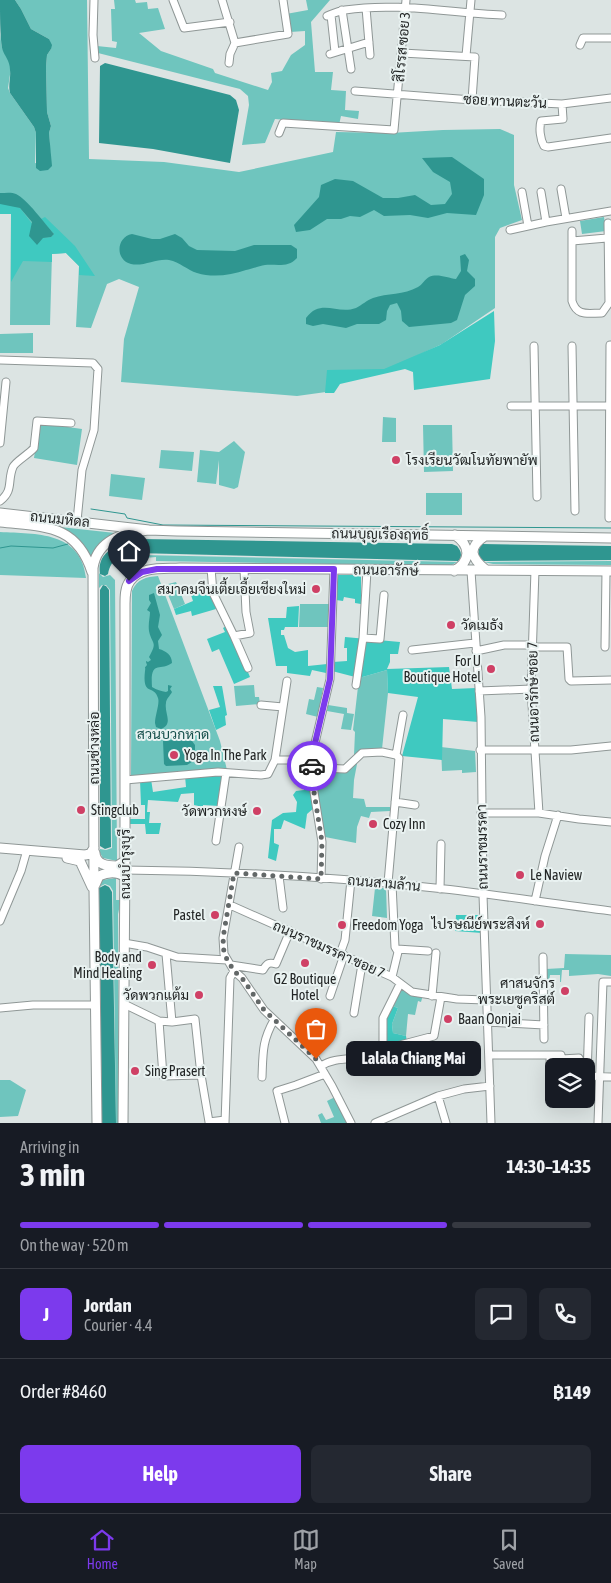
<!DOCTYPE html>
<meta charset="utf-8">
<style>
:root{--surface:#171b24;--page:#242831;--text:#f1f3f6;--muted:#9ea1a6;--line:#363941;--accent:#7c3aed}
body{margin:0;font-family:"Asap Condensed",Sarabun,sans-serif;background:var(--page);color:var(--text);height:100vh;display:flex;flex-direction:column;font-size:19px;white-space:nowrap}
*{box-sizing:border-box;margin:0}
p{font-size:16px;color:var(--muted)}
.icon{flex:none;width:28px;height:28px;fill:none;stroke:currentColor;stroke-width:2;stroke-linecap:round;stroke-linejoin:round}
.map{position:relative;height:1123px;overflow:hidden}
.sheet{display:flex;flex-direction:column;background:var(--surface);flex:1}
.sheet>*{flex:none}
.tools{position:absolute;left:545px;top:1058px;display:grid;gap:10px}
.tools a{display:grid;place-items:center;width:50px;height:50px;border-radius:8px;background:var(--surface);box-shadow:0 5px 20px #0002;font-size:25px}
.pin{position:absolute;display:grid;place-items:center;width:42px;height:42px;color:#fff;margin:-51px -21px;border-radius:50% 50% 50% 0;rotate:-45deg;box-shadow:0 0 5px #0007}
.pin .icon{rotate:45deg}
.courier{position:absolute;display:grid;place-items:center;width:50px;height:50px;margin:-25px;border:4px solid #7c3aed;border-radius:50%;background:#fff;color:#222;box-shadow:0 1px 6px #0007}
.bubble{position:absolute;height:35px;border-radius:8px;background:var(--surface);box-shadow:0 5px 20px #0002;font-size:16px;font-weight:700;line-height:35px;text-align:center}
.overview em{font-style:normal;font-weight:700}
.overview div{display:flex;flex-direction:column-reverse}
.overview{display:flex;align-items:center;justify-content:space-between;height:85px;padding:0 20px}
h1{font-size:32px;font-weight:700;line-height:38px}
.bar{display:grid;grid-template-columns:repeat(4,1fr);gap:8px 5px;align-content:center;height:60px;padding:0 20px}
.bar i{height:6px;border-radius:4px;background:var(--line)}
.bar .active{background:var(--accent)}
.bar p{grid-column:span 4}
.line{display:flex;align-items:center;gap:12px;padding:0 20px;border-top:1px solid var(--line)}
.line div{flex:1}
.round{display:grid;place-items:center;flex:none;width:52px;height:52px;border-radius:8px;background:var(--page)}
.action{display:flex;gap:10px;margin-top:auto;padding:10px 20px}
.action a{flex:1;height:58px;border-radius:8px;background:var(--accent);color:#fff;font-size:20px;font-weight:700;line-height:58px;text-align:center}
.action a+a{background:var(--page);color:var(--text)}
.tab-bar{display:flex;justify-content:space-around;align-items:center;height:70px;border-top:1px solid var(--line);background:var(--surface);font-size:14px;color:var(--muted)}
.tab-bar a{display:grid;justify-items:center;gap:2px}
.tab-bar .active{color:var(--accent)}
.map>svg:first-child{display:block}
.green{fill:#6fc5be}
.forest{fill:#3fc9c0}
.water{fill:#2f9690}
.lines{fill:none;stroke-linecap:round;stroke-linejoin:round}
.stream{stroke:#2f9690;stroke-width:1}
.minor-casing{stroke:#8f9796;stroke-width:9}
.major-casing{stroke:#8f9796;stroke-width:11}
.minor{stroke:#fff;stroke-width:7}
.major{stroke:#fff;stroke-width:9}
.done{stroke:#636868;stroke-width:5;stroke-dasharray:0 9}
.route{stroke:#7c3aed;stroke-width:6}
.poi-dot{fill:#cf4065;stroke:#e9f2f1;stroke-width:2}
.labels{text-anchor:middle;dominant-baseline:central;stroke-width:4;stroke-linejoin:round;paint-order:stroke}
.street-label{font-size:14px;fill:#222525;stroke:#e9f2f1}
.poi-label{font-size:14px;fill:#222525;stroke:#e9f2f1;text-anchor:start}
.park-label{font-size:14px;fill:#154f4b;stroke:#e9f2f1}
</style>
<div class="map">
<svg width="611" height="1123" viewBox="0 0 611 1123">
<rect width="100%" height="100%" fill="#dce4e3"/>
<path class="green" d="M15 0H87L89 159 164 162 239 172 333 152 336 132 390 133 443 130 500 129 514 135V185L522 220 500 228 495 237V308L442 344 384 371 347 374 326 392 297 396 121 382 124 339 139 287 119 279 107 284 91 328 76 327 79 266 66 253 52 254 50 325H10L11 214H0V34L2 48 8 57 11 68 8 88 10 93 34 127 36 133 35 163 51 166 49 133 51 126 47 112 46 67 47 55 51 49 49 39 31 29 21 9Z
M114 0H135L136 3 147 2 148 9 158 8 165 29 139 33 161 51 213 69 215 73 268 90 272 82 271 73 282 71 291 55 305 45V31L290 32 286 14 308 10 306 0H330L311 22 315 72H333L331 90 346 91 345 110 359 111 358 119 341 116 339 125 275 119 265 143 242 145 249 105 248 96 240 89 98 53 97 46 116 48 117 42 112 41 111 9H115Z
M604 217 606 231 582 234 580 221Z
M33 333V353H0V334Z
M383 417 396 418V442H382Z
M39 423 82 429 77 465 34 458Z
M423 425H452L453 471 424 472Z
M234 441 245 452 238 487 234 489 219 485V460L216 484 197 482 200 450 219 452Z
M161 450 194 452 192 471 159 468Z
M111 474 145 478 142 500 109 496Z
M426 493H462V515H426Z
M60 527 115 533C103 540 96 547 90 560L70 535Z
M0 532C36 534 81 531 86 578L0 575Z
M142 555 457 562 450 566 156 561V557L133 559 125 563 123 560 131 556Z
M611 561V565L493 564 484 562Z
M99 573 103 577 110 575 115 580 117 861 103 858 100 853V849L106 850 112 848 110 590 106 585H102L99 588Z
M158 576 220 741 227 770 131 778 132 591C137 579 146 577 158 576Z
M176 582 185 604 174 609 164 585Z
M300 604H330L329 627H299Z
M387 670 388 693 382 749 354 755 355 732 353 730 359 678Z
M254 685 255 697H259L260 704 236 706 234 686Z
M317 687 323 688 318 717 306 714 309 699 314 700Z
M328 705 347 708V713L354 714 351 730 341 729 344 714 327 711Z
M441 747 475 751 476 772 462 773V770L442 771Z
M354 763 357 764 354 780 353 798 364 799 366 807H390V811L371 812 369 818 361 816 357 827 356 843 325 837C321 815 314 791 316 769L339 770Z
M116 878V900H121L118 914 119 1123H116L113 891 110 886 105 884 99 887 102 880Z
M375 888H386L387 918 372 916Z
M565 954 611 955V976L598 974 569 976V970H562L561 982H560V975H550L549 981 546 979V969L564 968Z
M400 988 423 995 421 1002 418 1001 415 1015 408 1014 406 1036 393 1033 392 1024 398 1008 392 1006Z
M0 1080H10L26 1090 18 1116 0 1117Z
M335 1097 347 1123H321L318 1115 322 1113 326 1120 334 1117 327 1101Z"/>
<path class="forest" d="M3 203 20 208 43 238 51 237 54 234 41 219 45 217 75 246 95 276 79 275V266L66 253 52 254V262L23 261 11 282V214H0V204Z
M494 311 495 341 490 379 414 390 413 372 405 369 340 384 334 393H325L327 370 384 369 440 345Z
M338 575H361V604L355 603V599L344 597 343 601 336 600Z
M210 586 216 609 192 616 191 611 176 615 174 609 193 601 189 589Z
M299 606 298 627H285L284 630H281V635H284L288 648 295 652 308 650V666L327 664 326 673 312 670 310 676 287 673V666H276L268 618H286L287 607Z
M228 625 250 677 234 684 219 649 212 652 207 639 225 632 223 628Z
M345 637 400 642 398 654H390V662L387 669 449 667 452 689 476 688 478 722 443 719 442 760 402 756 418 697 388 693 387 670 359 678 332 671 333 662 347 661V648H344Z
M213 686H222L227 715 225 716 226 725 216 730 209 710 220 707Z
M225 774 219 806 203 805V807L194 805V793L181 794 178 802 148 800 147 812H150L149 823H161L159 834H146L145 824H130V819H145V805H141L140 780 151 779 153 792 186 787 185 776Z
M305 783H312L315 807 307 814 305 829 284 820 281 829H274V843L279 845 276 861 268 858 272 820 283 813 296 812 297 802 293 795 296 791 304 790Z
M456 915H482V933L455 931Z
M392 1006 398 1008 392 1024 393 1033 406 1036 407 1042 386 1047 385 1019Z"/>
<path class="water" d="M0 0H15L21 9 31 29 49 39 52 45 51 49 47 55 46 67 47 112 51 126 49 133 52 166 48 170 40 171 36 168V133L34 127 10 93C8 85 11 78 10 70 10 60 4 56 2 48 0 36 0 13 0 0Z
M105 63 230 95 236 100 239 110 230 163 153 149 99 143 100 66Z
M452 157 484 179V195L476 215 447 213 428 218 410 215 384 216 374 210 360 217 350 216 341 219H327L310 230 296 232 294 225 319 197 321 185 335 179 353 181 383 198H398L415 195 431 205 445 204 452 194 450 182 433 172 422 158Z
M0 193C5 193 12 192 16 194 27 199 45 224 54 234L51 237 43 238 37 245 29 236 32 222 20 208 0 204Z
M132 234 152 239H160L175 234 182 238 189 246 197 250 235 251 254 245H291L297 249V258C288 268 277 264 265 265 259 266 252 269 246 270 231 275 213 278 197 273 187 270 180 262 169 260 157 258 143 267 131 264 115 260 116 237 132 234Z
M465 254 469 260 467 271 475 279V286L465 295 457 320 451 323 409 327 402 321 401 311 397 303 390 305 387 311 386 320 379 324H357L346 328 323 324 313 326 306 324V318C321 298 337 315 356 308 362 305 367 300 373 298 387 293 404 295 418 287 422 285 425 279 429 277 437 273 448 278 456 279L461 271 460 256Z
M141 539 452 544 457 546C461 551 463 556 458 561L136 553C120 556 111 558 108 574L105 576 100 574C96 550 122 542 141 539Z
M482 544 611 546V560L484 561 478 558 479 549Z
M103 585 106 586 109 590 111 847 105 849 100 846V590Z
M154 593 160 615 158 627 162 635 158 641 159 649C166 651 172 655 172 663 160 672 150 659 152 687 157 690 161 691 166 692L168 691V685L172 686 170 689 172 692C170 696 166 699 166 703 164 713 174 724 161 729L156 727 155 723C155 716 160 703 158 698 154 684 142 697 145 671 146 665 143 670 147 665L146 662V661L148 662 151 660 149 657C158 641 152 645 149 631 148 624 150 617 150 612L147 610 151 603 149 600V595Z
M183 739 192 741 195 745V760L187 765 166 766 164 764 163 741Z
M105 885 109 887 112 892 116 1123H102L99 888Z"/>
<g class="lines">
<path class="stream" d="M91 509 125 514 127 518 163 525 611 528
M0 548 11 546 53 548 68 544"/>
<defs>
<path id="minor" d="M94 0 93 35 95 58
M173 0 184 28 230 22
M222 0 235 43 288 34 283 0
M366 8 370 55
M342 10 351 69
M331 15 335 52
M327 16C332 14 338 11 345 10 396 2 451 13 502 15
M580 45 583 38H611
M402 53 475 57 472 100
M330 54 369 42
M466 56 471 0
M229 63 230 54 235 43
M355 91 472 100 562 104 611 98
M562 104 563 119 541 121C539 128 540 139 544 146L548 147 611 138
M279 133 283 123 394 130 406 0
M561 189 566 218
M522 192 528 226
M541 192 546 222
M608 223 609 303
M510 230 546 222 611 211
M572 231V301C577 317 588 313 602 313L609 303H611
M572 241 607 238
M534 346 537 497
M572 346 575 511
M0 360 93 363 98 369 94 430 82 470 77 521
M511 406H611
M0 443 6 382
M0 501C14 490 7 481 13 467 15 462 29 454 34 448L37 421 71 423
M609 518 610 345
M211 568 213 593 234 636 250 633 246 612 244 569
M535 570 531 689 539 813
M471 571 481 717 483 895 491 1123
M234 636 248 668
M363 638 380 639 384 595
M532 647H567L569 679 571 681 611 680
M605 647 606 571
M412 650 475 643
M476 651 504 645H532
M356 685 363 638 367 570
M479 691 531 689
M261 705 283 707
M480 750H571L611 746
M275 760H311
M312 760 319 768 345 769 362 753 382 752 396 755
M125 780 218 772 261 775 268 774 275 760 287 681
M395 802 415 805
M481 813H539L579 819 611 822
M216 841 226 773
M239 847 223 938 224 954 234 971 242 978 264 1010 316 1059 332 1086 351 1123
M125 870C228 871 332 877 435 888 494 894 552 904 611 911
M279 876 283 908
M321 879 322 842 314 792 311 760 330 679 334 569
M388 883 399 758 396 755 403 715
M440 889 441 844
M535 901 545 856 558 815
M230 905 392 977 412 992 457 999 486 1000
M0 921 21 871 27 850
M124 943 147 947 177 957 227 960
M397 949 428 951
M166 954 172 1022
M340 954 345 940 351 880
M543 957 544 1039
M231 965 263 970C267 963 269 962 276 964L290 931
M392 977 398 952 395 947 392 884
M330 996 344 955
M432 996 436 953
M124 1004 159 1021 172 1022 195 1019 201 1075 209 1122 225 1120
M0 1008 33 1005H95
M354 1013 362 964
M159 1021 163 1076 201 1075
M487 1022 544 1025
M381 1050 434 1036 441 997
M489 1055H561V1059L579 1058 581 1062V1066
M321 1066C339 1054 364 1063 381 1050L383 1046V1018L400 984
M586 1076 611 1077
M587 1076 589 1017
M262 1077C263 1053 262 1041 274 1020
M550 1089V1060L558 1059
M438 1096 446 1123
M225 1123 230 978 234 971
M285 1123 277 1091 296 1085 325 1074
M375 1123 438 1096 464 1089 490 1086
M598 1123 603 982H611"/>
<path id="major" d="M0 513 149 530 177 531 611 538
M0 522C43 527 76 523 92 572
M485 536C467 548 471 558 486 570
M454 571C471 561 471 546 455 535
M0 848 85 855 90 854 94 848
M95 853C96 865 107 866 117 866L125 861
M67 858 80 861 92 887
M95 885 99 876C108 872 117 871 125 877
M97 1123 94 890 93 568C97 539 125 532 149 530
M123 1123 125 858V604C125 597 125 587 130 581 140 566 164 569 180 568L611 571"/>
</defs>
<use href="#minor" class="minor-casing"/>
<use href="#major" class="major-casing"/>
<use href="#minor" class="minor"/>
<use href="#major" class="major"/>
</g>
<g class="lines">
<path class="done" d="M312 766 314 792 322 842 321 879 234 873 223 938 224 954 234 971 242 978 264 1010 316 1059"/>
<path class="route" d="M129 581 142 572 157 569H334L330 679 311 760 312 766"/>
</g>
<g class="poi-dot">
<circle cx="396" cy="460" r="5"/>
<circle cx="316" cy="589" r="5"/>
<circle cx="451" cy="625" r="5"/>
<circle cx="491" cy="669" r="5"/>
<circle cx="174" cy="755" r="5"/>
<circle cx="81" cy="810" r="5"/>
<circle cx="257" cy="811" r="5"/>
<circle cx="373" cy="824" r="5"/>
<circle cx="520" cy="875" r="5"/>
<circle cx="215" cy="915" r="5"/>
<circle cx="540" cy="924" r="5"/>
<circle cx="342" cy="925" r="5"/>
<circle cx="305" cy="963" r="5"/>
<circle cx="152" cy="965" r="5"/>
<circle cx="565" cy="991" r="5"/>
<circle cx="199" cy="995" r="5"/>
<circle cx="448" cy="1019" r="5"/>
<circle cx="135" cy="1071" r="5"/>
</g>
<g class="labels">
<g class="street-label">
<text transform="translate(402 47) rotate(-85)">สิโรรส ซอย 3</text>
<text transform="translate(505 101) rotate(3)">ซอย ทานตะวัน</text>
<text transform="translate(60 519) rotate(6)">ถนนมหิดล</text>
<text transform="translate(380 534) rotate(1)">ถนนบุญเรืองฤทธิ์</text>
<text transform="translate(386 570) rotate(1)">ถนนอารักษ์</text>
<text transform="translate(533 692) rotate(-91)">ถนนอารักษ์ ซอย 7</text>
<text transform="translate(94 748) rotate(-90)">ถนนช่างหล่อ</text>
<text transform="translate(482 847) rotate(-91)">ถนนราชมรรคา</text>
<text transform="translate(125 864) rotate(-90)">ถนนบำรุงบุรี</text>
<text transform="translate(384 883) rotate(5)">ถนนสามล้าน</text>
<text transform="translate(329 949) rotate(24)">ถนนราชมรรคา ซอย 7</text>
</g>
<g class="poi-label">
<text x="406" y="460">โรงเรียนวัฒโนทัยพายัพ</text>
<text x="306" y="589" text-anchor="end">สมาคมจีนเตี้ยเอี้ยเชียงใหม่</text>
<text x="461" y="625">วัดเมธัง</text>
<text x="481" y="661" text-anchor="end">For U<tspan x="481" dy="16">Boutique Hotel</tspan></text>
<text x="184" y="755">Yoga In The Park</text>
<text x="91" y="810">Stingclub</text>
<text x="247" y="811" text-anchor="end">วัดพวกหงษ์</text>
<text x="383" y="824">Cozy Inn</text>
<text x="530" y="875">Le Naview</text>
<text x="205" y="915" text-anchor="end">Pastel</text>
<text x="530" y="924" text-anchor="end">ไปรษณีย์พระสิงห์</text>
<text x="352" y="925">Freedom Yoga</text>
<text x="142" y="957" text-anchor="end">Body and<tspan x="142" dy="16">Mind Healing</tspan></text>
<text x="305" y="979" text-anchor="middle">G2 Boutique<tspan x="305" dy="16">Hotel</tspan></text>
<text x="555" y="983" text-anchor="end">ศาสนจักร<tspan x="555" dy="16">พระเยซูคริสต์</tspan></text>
<text x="189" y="995" text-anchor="end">วัดพวกแต้ม</text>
<text x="458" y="1019">Baan Oonjai</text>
<text x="145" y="1071">Sing Prasert</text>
</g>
<g class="park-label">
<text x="173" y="734">สวนบวกหาด</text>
</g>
</g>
</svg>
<div class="tools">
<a><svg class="icon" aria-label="layers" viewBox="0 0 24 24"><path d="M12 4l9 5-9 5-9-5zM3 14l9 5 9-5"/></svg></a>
</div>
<div class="pin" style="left:316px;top:1059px;background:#ea580c"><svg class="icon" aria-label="bag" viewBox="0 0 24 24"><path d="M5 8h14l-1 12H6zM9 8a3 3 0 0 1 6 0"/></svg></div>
<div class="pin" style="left:129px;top:581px;background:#1f2937"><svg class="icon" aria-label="home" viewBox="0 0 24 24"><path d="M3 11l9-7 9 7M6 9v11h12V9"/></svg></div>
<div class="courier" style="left:312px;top:766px"><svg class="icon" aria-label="car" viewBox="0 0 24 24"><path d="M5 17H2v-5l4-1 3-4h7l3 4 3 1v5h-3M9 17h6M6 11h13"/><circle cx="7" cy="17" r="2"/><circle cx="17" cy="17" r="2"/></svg></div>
<div class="bubble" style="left:346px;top:1041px;width:135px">Lalala Chiang Mai</div>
</div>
<section class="sheet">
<div class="overview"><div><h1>3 min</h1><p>Arriving in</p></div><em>14:30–14:35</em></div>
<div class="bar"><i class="active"></i><i class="active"></i><i class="active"></i><i></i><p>On the way · 520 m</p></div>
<div class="line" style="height:90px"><b class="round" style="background:var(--accent);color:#fff">J</b><div><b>Jordan</b><p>Courier · 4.4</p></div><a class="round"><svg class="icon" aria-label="chat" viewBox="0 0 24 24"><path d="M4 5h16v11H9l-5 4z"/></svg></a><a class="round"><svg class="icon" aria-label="phone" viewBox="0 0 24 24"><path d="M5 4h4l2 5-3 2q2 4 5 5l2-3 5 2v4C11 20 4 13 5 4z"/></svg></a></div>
<div class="line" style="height:65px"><div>Order #8460</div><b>฿149</b></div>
<div class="action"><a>Help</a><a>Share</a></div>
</section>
<nav class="tab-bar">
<a class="active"><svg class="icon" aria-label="home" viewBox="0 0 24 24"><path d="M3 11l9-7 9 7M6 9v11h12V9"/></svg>Home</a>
<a><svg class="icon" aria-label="map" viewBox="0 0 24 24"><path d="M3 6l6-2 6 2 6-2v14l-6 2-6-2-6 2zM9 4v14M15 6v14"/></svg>Map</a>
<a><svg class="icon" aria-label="saved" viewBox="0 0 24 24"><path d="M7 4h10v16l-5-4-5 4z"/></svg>Saved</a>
</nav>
